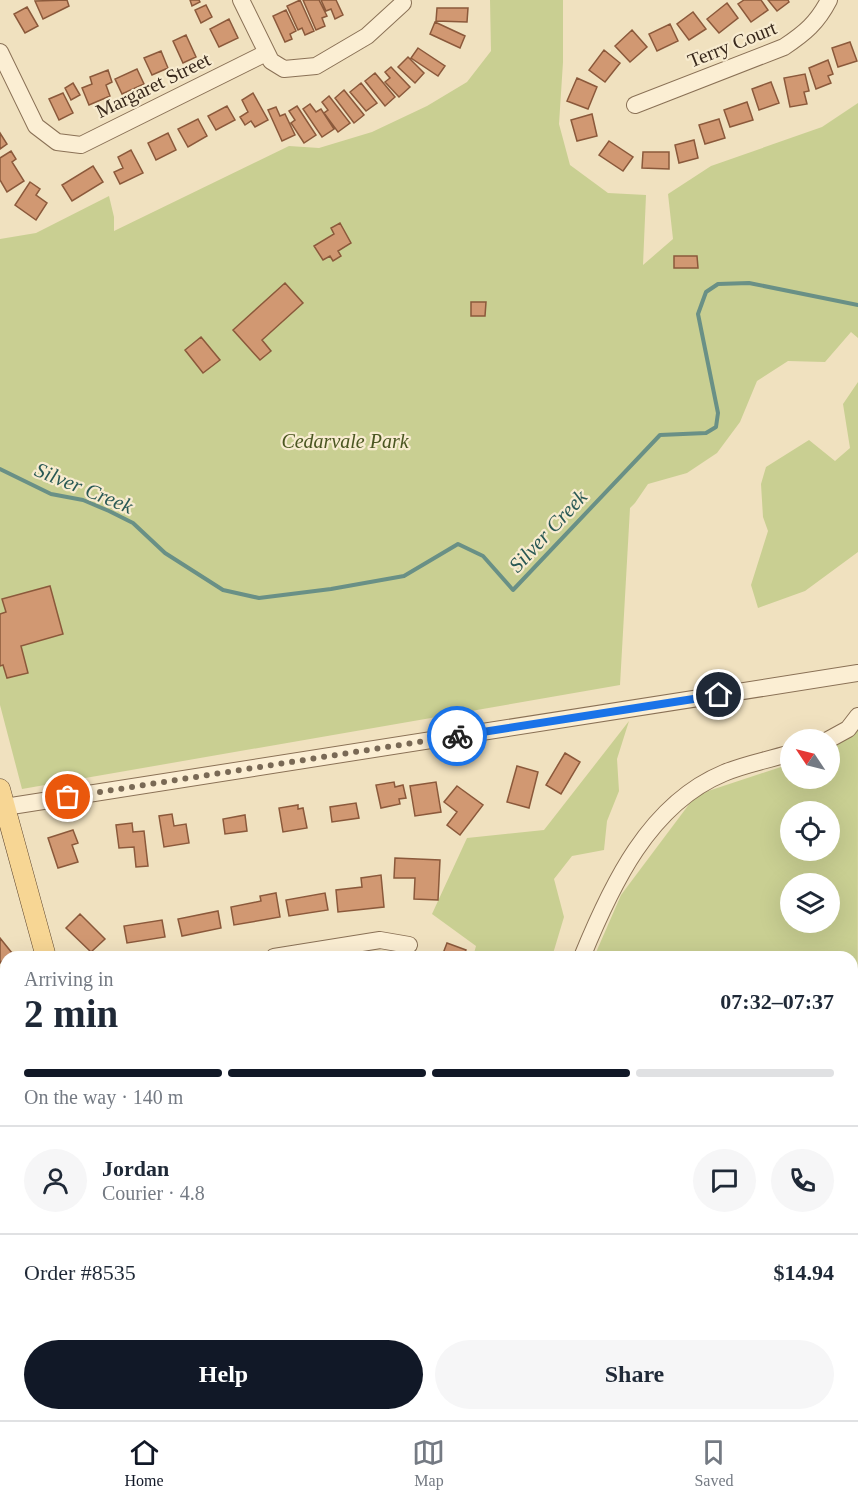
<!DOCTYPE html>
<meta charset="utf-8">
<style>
:root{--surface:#fff;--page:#f6f6f7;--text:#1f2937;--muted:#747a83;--line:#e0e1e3;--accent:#111827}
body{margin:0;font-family:Georgia,serif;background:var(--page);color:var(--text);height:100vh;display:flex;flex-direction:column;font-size:22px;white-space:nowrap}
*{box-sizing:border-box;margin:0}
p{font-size:20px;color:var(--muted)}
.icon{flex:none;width:33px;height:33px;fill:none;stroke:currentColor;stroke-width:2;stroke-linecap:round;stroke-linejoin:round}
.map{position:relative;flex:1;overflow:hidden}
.panel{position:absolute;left:0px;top:951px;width:858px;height:470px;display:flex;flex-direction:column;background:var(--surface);border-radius:18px 18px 0 0;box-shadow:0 6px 24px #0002}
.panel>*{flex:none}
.needle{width:39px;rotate:305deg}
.fabs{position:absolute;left:780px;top:729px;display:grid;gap:12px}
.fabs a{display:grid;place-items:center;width:60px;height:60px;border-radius:50%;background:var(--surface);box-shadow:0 6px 24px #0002;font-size:30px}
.pin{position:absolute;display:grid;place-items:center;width:51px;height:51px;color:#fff;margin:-26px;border:3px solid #fff;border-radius:50%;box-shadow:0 2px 6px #0007}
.courier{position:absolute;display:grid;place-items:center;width:60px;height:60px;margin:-30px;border:4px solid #1a73e8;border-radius:50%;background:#fff;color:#222;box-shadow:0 2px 8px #0007}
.summary em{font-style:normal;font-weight:600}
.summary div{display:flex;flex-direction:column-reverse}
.summary{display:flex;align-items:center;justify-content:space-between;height:102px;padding:0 24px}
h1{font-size:39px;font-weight:600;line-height:45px}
.bar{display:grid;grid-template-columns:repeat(4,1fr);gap:9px 6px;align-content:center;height:72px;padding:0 24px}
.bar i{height:8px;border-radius:4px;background:var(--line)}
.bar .selected{background:var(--accent)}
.bar p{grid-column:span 4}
.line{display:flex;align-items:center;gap:15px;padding:0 24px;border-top:2px solid var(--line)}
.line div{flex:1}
.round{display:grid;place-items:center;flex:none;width:63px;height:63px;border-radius:32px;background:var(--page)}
.action{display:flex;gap:12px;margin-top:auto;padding:12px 24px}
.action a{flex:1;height:69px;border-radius:36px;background:var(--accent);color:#fff;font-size:24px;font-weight:600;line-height:69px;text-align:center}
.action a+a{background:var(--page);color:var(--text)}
.dock{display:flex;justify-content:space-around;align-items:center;height:84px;border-top:2px solid var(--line);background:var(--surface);font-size:16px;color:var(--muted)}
.dock a{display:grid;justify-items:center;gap:3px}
.dock .selected{color:var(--accent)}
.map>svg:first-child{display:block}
.green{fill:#c9cf92;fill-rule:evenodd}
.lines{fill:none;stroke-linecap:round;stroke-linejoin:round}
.stream{stroke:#699086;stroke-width:4}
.building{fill:#d19872;stroke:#8b593b;stroke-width:1.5}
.minor-casing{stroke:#8a7156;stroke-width:18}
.major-casing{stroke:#573f2b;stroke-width:21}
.minor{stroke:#fbeed3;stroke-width:16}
.major{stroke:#f7d694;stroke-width:20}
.done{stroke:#796955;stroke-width:6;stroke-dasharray:0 10.8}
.route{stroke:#1a73e8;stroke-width:8}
.labels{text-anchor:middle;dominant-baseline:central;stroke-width:4.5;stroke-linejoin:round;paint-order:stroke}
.street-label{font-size:20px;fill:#39291c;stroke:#f7ebcf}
.park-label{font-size:20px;font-style:italic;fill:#4a5621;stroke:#f7ebcf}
.water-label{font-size:21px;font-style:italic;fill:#2a5955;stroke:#f7ebcf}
</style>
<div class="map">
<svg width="858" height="1420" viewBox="0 0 858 1420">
<rect width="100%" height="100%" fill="#f0e1bf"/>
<path class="green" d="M490 0H563V62L559 124 570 165 608 193 646 195 643 265 673 239 668 194 711 166 822 127 858 103V338L851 332 825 362 788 361 757 381 740 422 717 453 687 473 648 484 635 503 630 508 620 685 22 789 0 705V239L36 233 109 196 114 217V231L289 146 319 148 372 132 427 106 467 82 491 51Z
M858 382V552L805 591 758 608 751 585 768 531 763 517 761 484 766 467 809 440 835 461 850 448 843 404Z
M629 721 617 759 619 791 607 821 604 850 572 856 554 879 564 917 552 957H473L476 946 432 914 467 838 544 830Z
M858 730 857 1420H471L474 1414H852V957H594L621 895 696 795 790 764V778H830V750ZM790 812H830V850H790ZM790 884H830V922H790Z"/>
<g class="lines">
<path class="stream" d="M0 469 51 494 83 500 109 511 133 523 165 553 223 590 259 598 331 589 404 576 458 544 483 556 513 590 660 435 706 433 716 427 718 413 698 314 706 292 718 284 749 283 858 305"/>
</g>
<path class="building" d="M67 0 69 6 43 19 35 1Z
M190 0H199L200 2 192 6Z
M300 0 314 31 305 35 302 28 298 30 287 6Z
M303 0H319L327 16 322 18 325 26 316 30Z
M321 0H336L343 15 335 19 331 9 326 11Z
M744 0H761L768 10 751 22 738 4Z
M768 0H788L789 2 777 11Z
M727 3 738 18 719 33 707 19Z
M206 5 212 17 201 23 195 10Z
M27 7 38 26 25 33 14 14Z
M437 8H468L467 22 436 21Z
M286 10 296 31 290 34 292 39 285 42 273 16Z
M693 12 706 29 689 40 677 24Z
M229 19 238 38 219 47 210 29Z
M435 22 465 36 460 48 430 34Z
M670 24 678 41 657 51 649 34Z
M632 30 647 47 630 62 615 46Z
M186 35 196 57 183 63 173 41Z
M850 42 857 61 838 67 832 48Z
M418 48 445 66 438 76 411 58Z
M604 50 620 63 605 82 589 70Z
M161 51 168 68 152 75 144 58Z
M408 57 424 73 415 83 398 67Z
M828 60 833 74 828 76 831 83 816 89 809 68Z
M391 67 410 87 399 97 385 82 390 78 385 72Z
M137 69 144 84 122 94 115 79Z
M108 70 112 82 106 85 110 96 89 105 82 88 92 84 90 77Z
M375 73 395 97 385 106 365 81Z
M805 74 809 91 804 92 807 104 790 107 784 78Z
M577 78 597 87 588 109 567 101Z
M771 82 779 103 759 110 752 89Z
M73 83 80 95 71 100 65 88Z
M361 83 377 103 366 111 350 92Z
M344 90 364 115 354 123 335 98Z
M63 93 73 113 59 120 49 99Z
M253 93 268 120 255 127 251 121 245 125 240 117 248 112 242 100Z
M329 96 350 123 338 132 324 113 328 110 322 102Z
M747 102 753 120 730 127 724 110Z
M310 104 316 112 321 109 334 129 322 137 303 109Z
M227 106 235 120 216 130 208 116Z
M297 106 316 135 304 143 291 123 295 120 289 111Z
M276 107 280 116 285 114 295 135 282 141 268 110Z
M592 114 597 136 577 141 571 120Z
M198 119 207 136 188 147 178 129Z
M719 119 725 138 705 144 699 125Z
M0 133 7 144 0 149Z
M168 133 176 150 156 160 148 143Z
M694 140 698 158 679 163 675 145Z
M609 141 633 157 623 171 599 155Z
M131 150 143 173 120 184 114 172 123 168 118 157Z
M11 151 16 159 12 162 24 181 7 192 0 180V158Z
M643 152H669V169L642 168Z
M93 166 103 182 72 201 62 185Z
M30 182 40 189 36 195 47 203 36 220 15 205Z
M340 223 351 243 338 251 341 256 333 261 330 256 323 260 314 246 334 234 331 228Z
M674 256H697L698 268H674Z
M285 283 303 303 262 340 271 351 260 360 233 330Z
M471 302H486L485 316H471Z
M201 337 220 360 203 373 185 350Z
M50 586 63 634 21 646 28 673 7 678 3 665 0 666V614L6 612 2 599Z
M565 753 580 762 561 794 546 785Z
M517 766 538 772 529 808 507 802Z
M394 782 395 787 403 785 406 798 399 799 400 804 381 808 376 785Z
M436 782 441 812 415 816 410 786Z
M457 786 483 805 460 835 447 825 457 812 444 802Z
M356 803 359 818 332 822 330 807Z
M298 805V809L303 808 307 828 283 832 279 808Z
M172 814 174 826 186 824 189 843 164 847 159 816Z
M245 815 247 831 225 834 223 819Z
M132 823 133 832 144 831 148 866 136 867 134 847 119 848 116 825Z
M73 830 78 843 72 845 78 862 58 868 48 838Z
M395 858 440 860 438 900 414 899 415 878H394Z
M381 875 384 907 338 912 336 890 362 887 361 878Z
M276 893 280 917 234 925 231 907 261 901 260 896Z
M325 893 328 910 289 916 286 900Z
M218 911 221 928 182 936 178 919Z
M80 914 105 939 91 952 66 928Z
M162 920 165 937 127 943 124 926Z
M0 938 12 953 0 963Z
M447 943 466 950 463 957H434L435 954 442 956Z
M6 1035V1065L0 1040V1036Z
M6 1119V1146L0 1147V1120Z
M6 1225V1243H1L0 1226Z
M0 1322 4 1344H0Z
M6 1407V1414H11L12 1418 20 1417V1420H0V1408Z
M32 1414H47L48 1420H33Z"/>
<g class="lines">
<defs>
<path id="minor" d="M241 0 271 61 284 69 316 66 367 36 403 3
M0 52 36 126 57 142 81 145 266 53
M635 105 784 47C805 33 817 23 829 0
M828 740 848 729 858 716
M5 807 858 673
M274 957 380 940 409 945
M582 957C611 886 649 804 724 773 745 764 769 760 790 753
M0 999 6 998
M0 1190 6 1189
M0 1379 6 1378"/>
<path id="major" d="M0 789 46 957
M171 1414 173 1420"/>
</defs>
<use href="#minor" class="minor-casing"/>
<use href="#major" class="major-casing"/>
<use href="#minor" class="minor"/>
<use href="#major" class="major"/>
</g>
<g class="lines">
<path class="done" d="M68 797 457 736"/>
<path class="route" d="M457 736 719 695"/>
</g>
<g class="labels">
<g class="street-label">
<text transform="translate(732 44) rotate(-22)">Terry Court</text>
<text transform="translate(153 85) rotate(-26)">Margaret Street</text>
</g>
<g class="park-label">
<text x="345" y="441">Cedarvale Park</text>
</g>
<g class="water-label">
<text transform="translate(84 488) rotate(22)">Silver Creek</text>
<text transform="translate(548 531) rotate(-47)">Silver Creek</text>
</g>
</g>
</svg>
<div class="fabs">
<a><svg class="needle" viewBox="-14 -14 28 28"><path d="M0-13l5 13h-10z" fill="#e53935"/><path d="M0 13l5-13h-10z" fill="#747a83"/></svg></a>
<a><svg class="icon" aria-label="locate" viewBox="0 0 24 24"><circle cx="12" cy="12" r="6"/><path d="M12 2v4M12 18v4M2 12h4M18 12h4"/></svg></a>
<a><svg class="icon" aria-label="layers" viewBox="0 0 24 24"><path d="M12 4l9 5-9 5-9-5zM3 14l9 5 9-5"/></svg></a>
</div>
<div class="pin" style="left:68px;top:797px;background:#ea580c"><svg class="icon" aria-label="bag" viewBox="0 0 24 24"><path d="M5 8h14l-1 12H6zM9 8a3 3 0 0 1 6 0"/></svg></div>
<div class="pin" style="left:719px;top:695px;background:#1f2937"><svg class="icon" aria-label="home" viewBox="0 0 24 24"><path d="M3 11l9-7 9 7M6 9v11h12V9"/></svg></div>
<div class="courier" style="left:457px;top:736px"><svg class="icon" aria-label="bike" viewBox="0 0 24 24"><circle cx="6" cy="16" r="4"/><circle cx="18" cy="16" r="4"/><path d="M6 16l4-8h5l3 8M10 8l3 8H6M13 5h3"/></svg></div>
<section class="panel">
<div class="summary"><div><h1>2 min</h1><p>Arriving in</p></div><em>07:32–07:37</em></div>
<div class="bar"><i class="selected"></i><i class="selected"></i><i class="selected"></i><i></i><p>On the way · 140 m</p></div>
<div class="line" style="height:108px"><a class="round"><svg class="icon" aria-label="person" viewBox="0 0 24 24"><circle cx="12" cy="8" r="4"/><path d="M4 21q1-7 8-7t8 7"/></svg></a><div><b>Jordan</b><p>Courier · 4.8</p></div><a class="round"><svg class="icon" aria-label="chat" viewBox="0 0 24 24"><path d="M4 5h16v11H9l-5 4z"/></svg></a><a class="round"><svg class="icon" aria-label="phone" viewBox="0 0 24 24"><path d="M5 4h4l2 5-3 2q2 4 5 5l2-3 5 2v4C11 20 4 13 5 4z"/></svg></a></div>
<div class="line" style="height:78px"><div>Order #8535</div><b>$14.94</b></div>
<div class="action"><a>Help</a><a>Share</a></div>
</section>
</div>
<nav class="dock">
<a class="selected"><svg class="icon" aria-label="home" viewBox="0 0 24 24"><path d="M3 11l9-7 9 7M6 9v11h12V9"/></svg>Home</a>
<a><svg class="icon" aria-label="map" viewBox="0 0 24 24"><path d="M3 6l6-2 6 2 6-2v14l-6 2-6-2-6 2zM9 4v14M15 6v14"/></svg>Map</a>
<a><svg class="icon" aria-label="saved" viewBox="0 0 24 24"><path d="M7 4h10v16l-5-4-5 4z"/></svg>Saved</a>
</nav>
